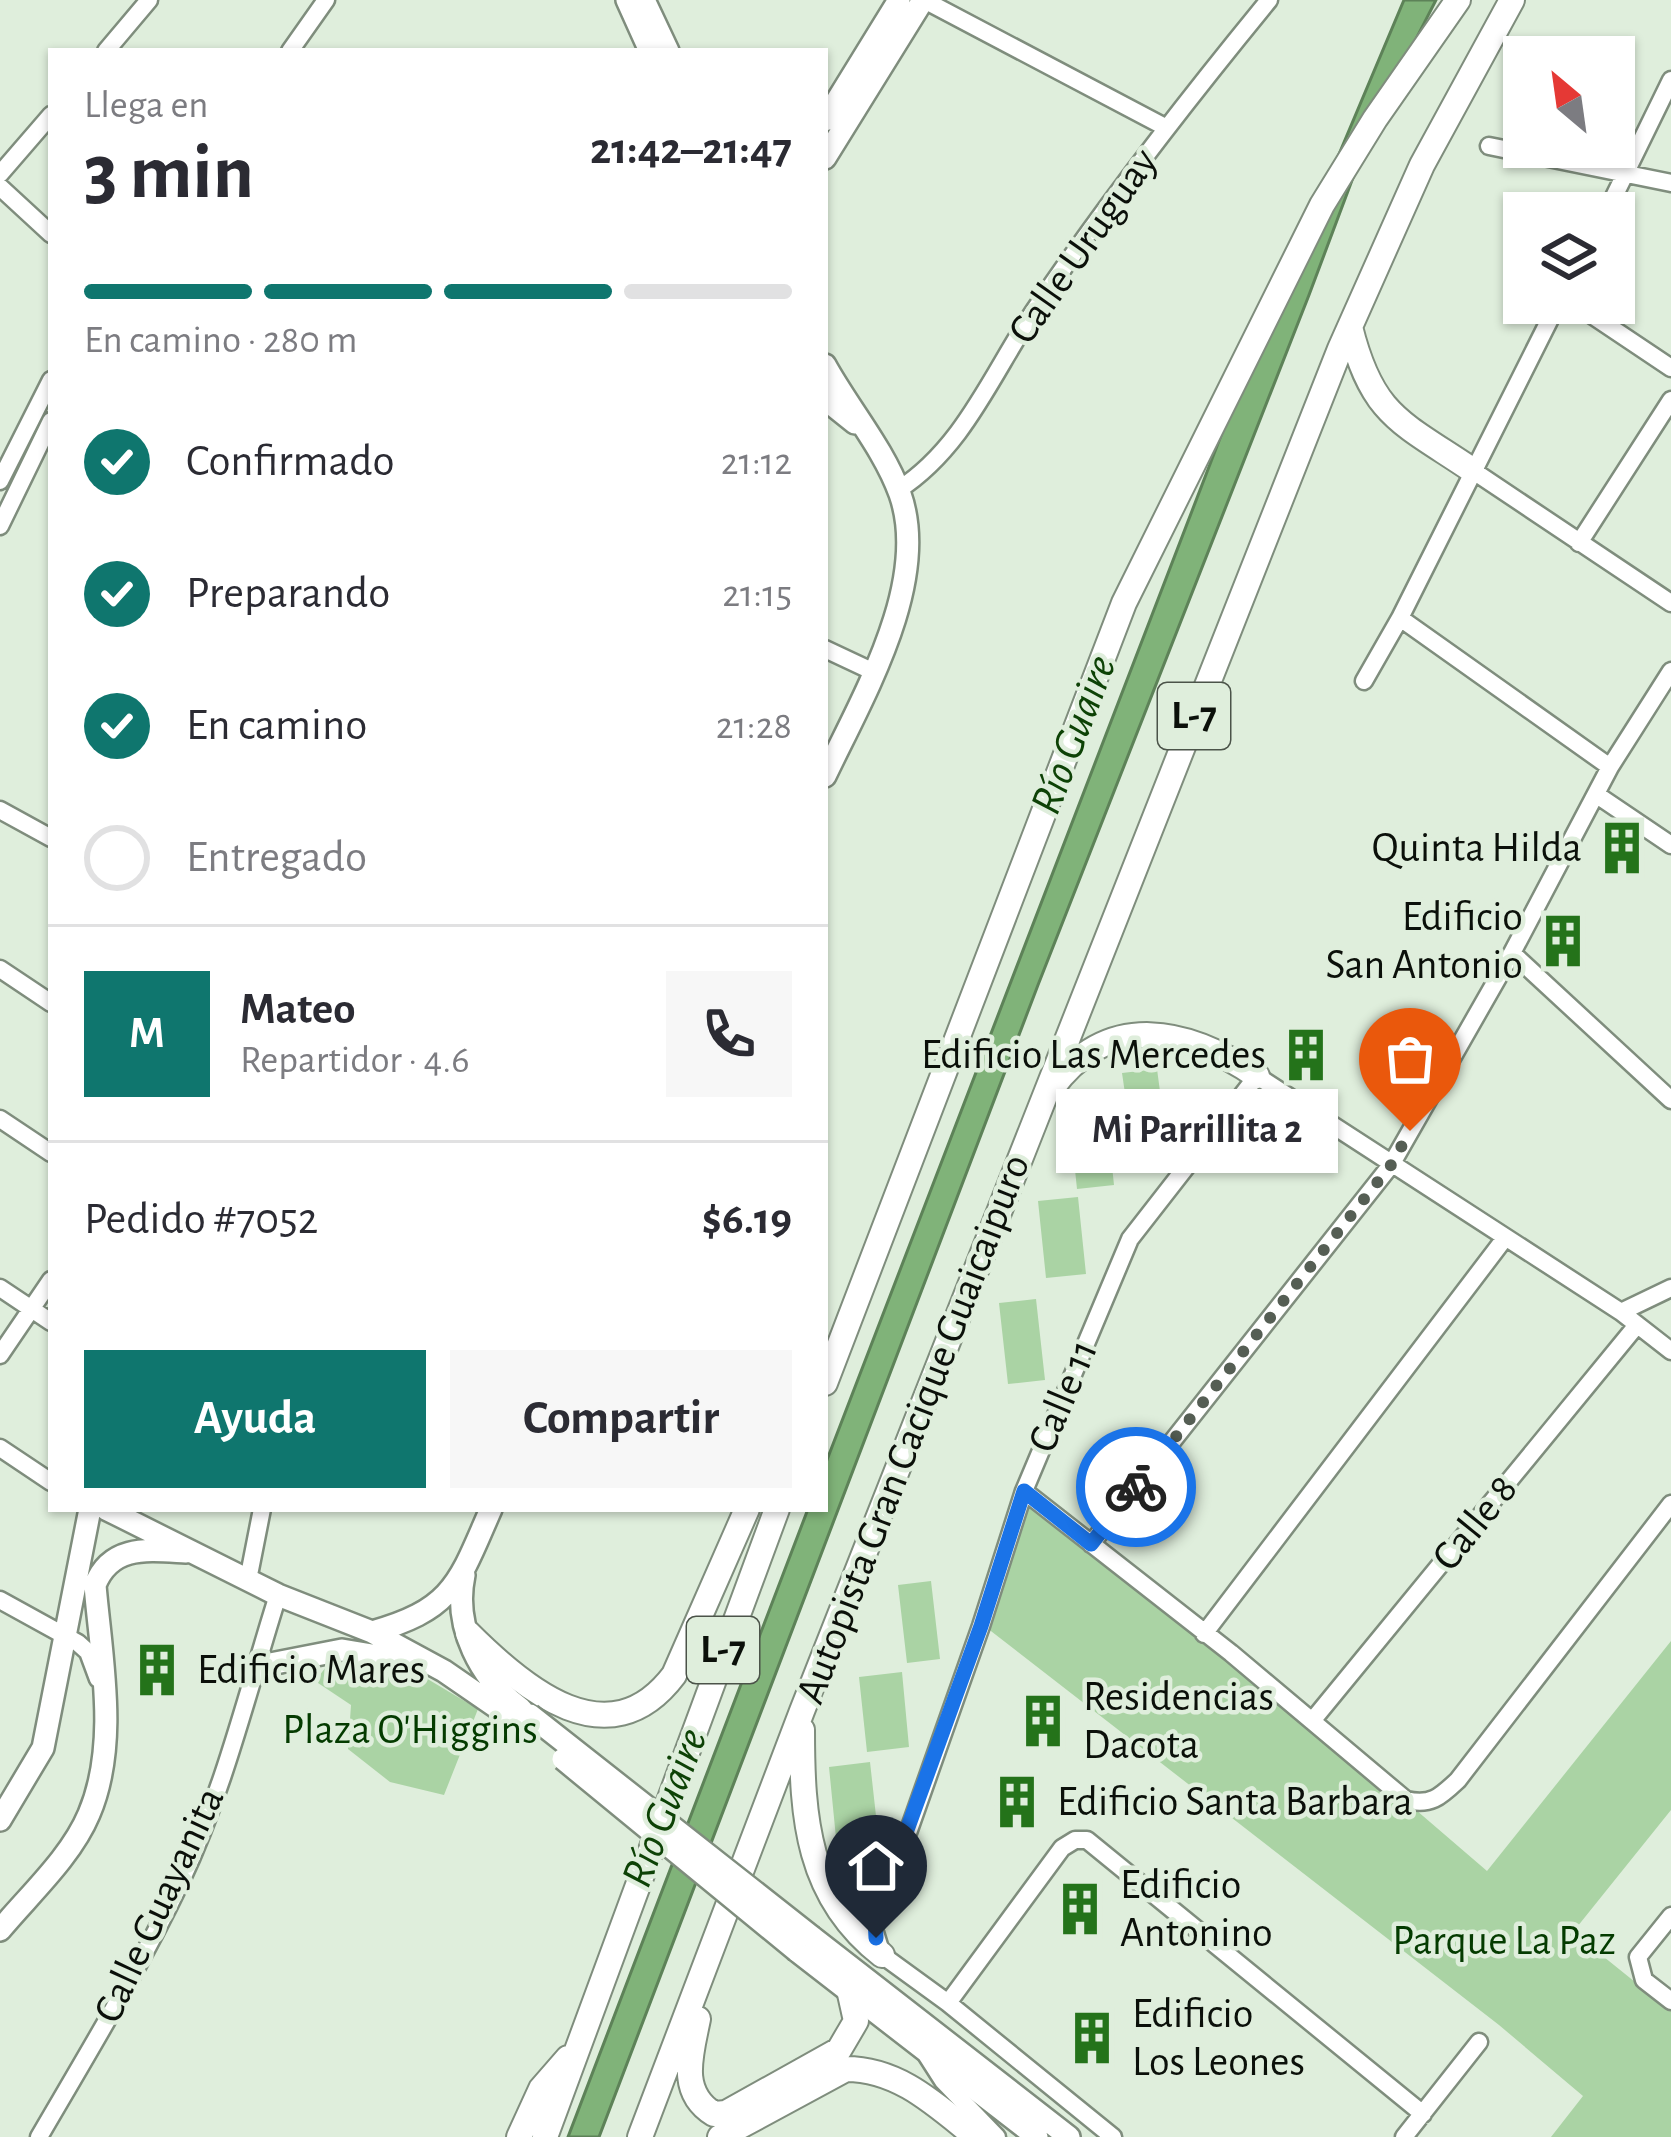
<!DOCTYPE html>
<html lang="es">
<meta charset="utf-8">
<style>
:root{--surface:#fff;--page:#f7f7f7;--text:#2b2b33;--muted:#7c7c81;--line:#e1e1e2;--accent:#0f766e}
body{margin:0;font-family:"Alegreya Sans",sans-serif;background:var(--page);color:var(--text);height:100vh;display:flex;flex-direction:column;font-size:45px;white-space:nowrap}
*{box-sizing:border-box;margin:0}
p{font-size:39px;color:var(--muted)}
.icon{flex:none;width:66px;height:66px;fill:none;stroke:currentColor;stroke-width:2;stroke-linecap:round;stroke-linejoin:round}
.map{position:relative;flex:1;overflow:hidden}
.side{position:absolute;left:48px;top:48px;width:780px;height:1464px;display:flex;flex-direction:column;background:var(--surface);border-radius:0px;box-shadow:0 3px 9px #0004}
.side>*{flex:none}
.needle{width:78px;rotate:331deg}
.controls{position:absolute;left:1503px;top:36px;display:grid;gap:24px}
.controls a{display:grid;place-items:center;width:132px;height:132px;border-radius:0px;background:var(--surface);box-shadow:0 3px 9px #0004;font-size:60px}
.pin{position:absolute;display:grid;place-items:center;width:102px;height:102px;color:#fff;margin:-123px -51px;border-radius:50% 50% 50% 0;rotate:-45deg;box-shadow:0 0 12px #0007}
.pin .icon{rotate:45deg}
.courier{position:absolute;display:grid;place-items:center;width:120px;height:120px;margin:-60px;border:9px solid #1a73e8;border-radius:50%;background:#fff;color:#222;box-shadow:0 3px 15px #0007}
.bubble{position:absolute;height:84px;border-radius:0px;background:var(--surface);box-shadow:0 3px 9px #0004;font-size:39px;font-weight:600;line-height:84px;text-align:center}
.headline em{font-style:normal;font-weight:600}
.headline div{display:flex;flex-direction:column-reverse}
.headline{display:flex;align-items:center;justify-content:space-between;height:204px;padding:0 36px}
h1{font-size:78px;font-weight:600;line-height:90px}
.bar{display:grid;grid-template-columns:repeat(4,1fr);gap:18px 12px;align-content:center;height:144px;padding:0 36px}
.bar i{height:15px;border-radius:9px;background:var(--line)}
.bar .current{background:var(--accent)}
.bar p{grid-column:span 4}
.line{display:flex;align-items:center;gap:30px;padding:0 36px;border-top:3px solid var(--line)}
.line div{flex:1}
.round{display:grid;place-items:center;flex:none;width:126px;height:126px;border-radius:0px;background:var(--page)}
ol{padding:0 36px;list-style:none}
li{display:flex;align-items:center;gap:36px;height:132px}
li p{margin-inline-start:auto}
li .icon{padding:12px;border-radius:50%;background:var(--accent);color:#fff;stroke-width:4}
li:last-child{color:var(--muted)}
li i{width:66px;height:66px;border:6px solid var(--line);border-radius:50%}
.action{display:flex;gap:24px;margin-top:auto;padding:24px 36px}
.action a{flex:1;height:138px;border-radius:0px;background:var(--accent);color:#fff;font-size:48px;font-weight:600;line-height:138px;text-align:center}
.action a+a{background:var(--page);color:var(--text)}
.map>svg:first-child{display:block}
.green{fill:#aad3a4}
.water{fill:#80b379;stroke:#5d8258;stroke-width:3}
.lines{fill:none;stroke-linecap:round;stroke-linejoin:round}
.minor-casing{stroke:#7f8d7d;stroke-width:21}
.major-casing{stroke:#7f8d7d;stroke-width:26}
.highway-casing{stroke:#7f8d7d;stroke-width:28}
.minor{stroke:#fff;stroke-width:16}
.major{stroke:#fff;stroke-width:21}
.highway{stroke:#fff;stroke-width:24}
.major-bridge-casing{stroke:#7f8d7d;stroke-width:26;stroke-linecap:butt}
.major-bridge{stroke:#fff;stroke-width:21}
.done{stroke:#555e54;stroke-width:12;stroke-dasharray:0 21.6}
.route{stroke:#1a73e8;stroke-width:15}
.labels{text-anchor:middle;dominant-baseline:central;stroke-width:9;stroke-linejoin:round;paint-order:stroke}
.shield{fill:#dfeedc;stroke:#4b5349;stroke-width:3}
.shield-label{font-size:39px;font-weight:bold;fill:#0b100a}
.street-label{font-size:42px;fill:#0b100a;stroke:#dfeedc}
.poi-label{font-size:42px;fill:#0b100a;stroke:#dfeedc;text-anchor:start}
.park-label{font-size:42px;fill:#043b00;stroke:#dfeedc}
.water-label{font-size:45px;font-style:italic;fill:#0d4206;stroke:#dfeedc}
</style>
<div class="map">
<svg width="1671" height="2137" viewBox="0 0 1671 2137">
<rect width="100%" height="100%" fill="#dfeedc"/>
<path class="green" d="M1157 1069 1167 1144 1133 1148 1122 1073Z
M1108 1128 1114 1185 1077 1189 1071 1132Z
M1078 1197 1086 1274 1046 1278 1038 1201Z
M1036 1299 1045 1380 1008 1384 999 1303Z
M1027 1496 1359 1761 1487 1871 1671 1641V1810L1573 1932 1671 2011V2137H1551L1583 2096 1499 2025 987 1628Z
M931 1581 940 1659 907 1663 898 1585Z
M326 1667 409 1668 478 1709 444 1795 390 1782 348 1749 351 1705 315 1681Z
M902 1672 909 1747 867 1752 859 1677Z
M870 1762 879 1843 837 1848 829 1767Z"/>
<path class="water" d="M1404 0H1436L1375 119 1309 295 1038 985 599 2137H568L808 1509H825V1465L1227 420Z"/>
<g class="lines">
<defs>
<path id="minor" d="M924 0 1165 127
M106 51 149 0
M290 51 326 0
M1489 146 1671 183
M0 174 51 115
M0 187 51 234
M1606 213 1671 80
M1574 303 1671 368
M1472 470 1671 603
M0 481 51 380
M898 490C965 447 993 371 1036 308 1108 201 1187 100 1269 0
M0 526 51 421
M1579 543 1671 400
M1400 618 1610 767
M825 649 874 672
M1364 681 1400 618 1558 303
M1597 795 1671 845
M0 810 51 838
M1512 953 1671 1100
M0 969 51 1003
M0 1119 51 1153
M0 1288 51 1322
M1621 1312 1671 1288
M0 1355 51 1280
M0 1448 51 1482
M1024 1491 1231 1653 1406 1800C1431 1806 1440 1797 1458 1780L1671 1504
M1091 1544 1391 1165 1512 953 1610 767 1671 671
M244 1579 250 1570 262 1509
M0 1600 78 1643 88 1652 98 1679
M1204 1634 1505 1238
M1312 1721 1637 1325
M1671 1916 1638 1957 1644 1980 1671 2001
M948 2003 1062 1848 1075 1840H1087L1423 2114
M927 2056 943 2081 997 2137
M39 2137C88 2053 139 1969 181 1881 224 1790 248 1690 278 1595
M1113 2137 948 2003 882 1955 874 1929 981 1626 1024 1491 1130 1239 1257 1076 1621 1312 1671 1351
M1404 2137 1479 2042"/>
<path id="major" d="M627 0 650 51
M644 0 668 51
M825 120 899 0
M825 158 923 0
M825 365C848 407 884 449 900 494 931 582 862 698 825 776
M825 399 855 423
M106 1509 278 1595 372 1632 444 1671 521 1724
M464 1575C453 1627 480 1679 521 1709
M372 1632C454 1609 459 1582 491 1509
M255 1667 342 1650 414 1662
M0 1820 43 1748 90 1509
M0 1930C30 1894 71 1857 89 1814 119 1744 101 1657 95 1585 111 1544 149 1550 186 1552
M812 1937 1069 2137
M797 1951 1037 2137"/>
<path id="highway" d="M1350 327C1372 416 1401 422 1472 470
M1052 1088C1109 1010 1188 1029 1257 1076
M825 1383 1124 603 1322 205 1375 119 1458 0
M468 1633C524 1689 609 1761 674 1675L747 1509
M802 1730C802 1817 807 1897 882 1955
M698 2019C691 2054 678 2092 714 2114L726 2113 839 2050 856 2021 850 1994
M519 2137 541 2089 568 2058
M545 2137 777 1509
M640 2137 802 1711 1340 349 1422 165 1512 0
M720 2137 846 2069C899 2069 936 2105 976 2137"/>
</defs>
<use href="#minor" class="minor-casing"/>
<use href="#major" class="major-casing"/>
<use href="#highway" class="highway-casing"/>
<use href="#minor" class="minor"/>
<use href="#major" class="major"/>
<use href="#highway" class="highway"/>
<defs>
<path id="major-bridge" d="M530 1715 812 1937
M563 1759 797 1951"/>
</defs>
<use href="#major-bridge" class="major-bridge-casing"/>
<use href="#major-bridge" class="major-bridge"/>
</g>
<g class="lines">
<path class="done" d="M1136 1487 1391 1165 1410 1131"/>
<path class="route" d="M876 1938 875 1918 981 1626 1024 1491 1091 1544 1136 1487"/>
</g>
<defs>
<symbol id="building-bare" viewBox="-9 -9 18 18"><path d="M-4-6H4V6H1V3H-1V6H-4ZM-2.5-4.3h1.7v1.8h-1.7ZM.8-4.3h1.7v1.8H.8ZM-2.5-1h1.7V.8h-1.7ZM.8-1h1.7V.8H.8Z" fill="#24731a" stroke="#dfeedc" stroke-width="2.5" paint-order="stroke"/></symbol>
</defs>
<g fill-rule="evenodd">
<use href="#building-bare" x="1584" y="810" width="76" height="76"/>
<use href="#building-bare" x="1525" y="903" width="76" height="76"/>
<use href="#building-bare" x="1268" y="1017" width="76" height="76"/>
<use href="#building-bare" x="119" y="1632" width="76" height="76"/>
<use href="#building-bare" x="1005" y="1683" width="76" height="76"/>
<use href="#building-bare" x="979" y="1764" width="76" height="76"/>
<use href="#building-bare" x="1042" y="1871" width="76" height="76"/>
<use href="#building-bare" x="1054" y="2000" width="76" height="76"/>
</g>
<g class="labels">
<g class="shield">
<rect x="1158" y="683" width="72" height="66" rx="9"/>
<rect x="687" y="1617" width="72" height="66" rx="9"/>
</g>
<g class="shield-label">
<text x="1194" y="716">L-7</text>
<text x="723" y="1650">L-7</text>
</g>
<g class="street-label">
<text transform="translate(1083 246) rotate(-55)">Calle Uruguay</text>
<text transform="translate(1063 1396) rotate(-67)">Calle 11</text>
<text transform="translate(913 1429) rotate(-69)">Autopista Gran Cacique Guaicaipuro</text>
<text transform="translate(1475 1523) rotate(-51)">Calle 8</text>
<text transform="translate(159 1905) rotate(-65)">Calle Guayanita</text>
</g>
<g class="poi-label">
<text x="1582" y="848" text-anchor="end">Quinta Hilda</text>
<text x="1523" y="917" text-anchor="end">Edificio<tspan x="1523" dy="48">San Antonio</tspan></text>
<text x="1266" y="1055" text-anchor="end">Edificio Las Mercedes</text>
<text x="197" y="1670">Edificio Mares</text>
<text x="1083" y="1697">Residencias<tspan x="1083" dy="48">Dacota</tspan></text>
<text x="1057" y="1802">Edificio Santa Barbara</text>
<text x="1120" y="1885">Edificio<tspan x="1120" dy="48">Antonino</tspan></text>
<text x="1132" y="2014">Edificio<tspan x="1132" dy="48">Los Leones</tspan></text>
</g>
<g class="park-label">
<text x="410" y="1730">Plaza O'Higgins</text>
<text x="1504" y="1941">Parque La Paz</text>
</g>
<g class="water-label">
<text transform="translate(1074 735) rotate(-69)">Río Guaire</text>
<text transform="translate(665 1808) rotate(-69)">Río Guaire</text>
</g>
</g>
</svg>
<div class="controls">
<a><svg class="needle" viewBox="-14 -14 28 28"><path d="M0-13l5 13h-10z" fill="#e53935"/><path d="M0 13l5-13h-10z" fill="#7c7c81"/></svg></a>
<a><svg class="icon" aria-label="layers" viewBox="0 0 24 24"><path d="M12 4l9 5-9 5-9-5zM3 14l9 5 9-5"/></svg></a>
</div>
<div class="pin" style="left:1410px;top:1131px;background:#ea580c"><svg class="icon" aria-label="bag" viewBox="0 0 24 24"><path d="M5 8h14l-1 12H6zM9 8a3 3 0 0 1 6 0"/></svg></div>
<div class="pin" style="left:876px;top:1938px;background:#1f2937"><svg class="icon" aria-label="home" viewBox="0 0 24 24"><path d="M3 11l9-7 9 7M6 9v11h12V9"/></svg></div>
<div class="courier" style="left:1136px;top:1487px"><svg class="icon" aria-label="bike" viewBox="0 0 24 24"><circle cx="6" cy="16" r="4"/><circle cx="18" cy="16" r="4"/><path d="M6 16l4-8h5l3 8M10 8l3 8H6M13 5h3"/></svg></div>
<div class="bubble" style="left:1056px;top:1089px;width:282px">Mi Parrillita 2</div>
<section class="side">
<div class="headline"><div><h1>3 min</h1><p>Llega en</p></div><em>21:42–21:47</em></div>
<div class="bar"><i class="current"></i><i class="current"></i><i class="current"></i><i></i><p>En camino · 280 m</p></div>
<ol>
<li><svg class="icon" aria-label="check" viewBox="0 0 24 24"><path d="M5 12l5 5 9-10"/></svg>Confirmado<p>21:12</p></li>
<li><svg class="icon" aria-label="check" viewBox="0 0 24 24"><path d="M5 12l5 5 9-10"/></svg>Preparando<p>21:15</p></li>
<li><svg class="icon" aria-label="check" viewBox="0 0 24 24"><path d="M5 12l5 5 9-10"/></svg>En camino<p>21:28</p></li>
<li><i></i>Entregado</li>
</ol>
<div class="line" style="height:216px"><b class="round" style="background:var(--accent);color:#fff">M</b><div><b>Mateo</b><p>Repartidor · 4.6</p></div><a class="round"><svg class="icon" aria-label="phone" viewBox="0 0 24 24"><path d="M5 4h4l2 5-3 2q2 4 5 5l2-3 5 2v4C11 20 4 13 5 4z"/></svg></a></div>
<div class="line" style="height:156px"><div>Pedido #7052</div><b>$6.19</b></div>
<div class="action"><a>Ayuda</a><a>Compartir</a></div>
</section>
</div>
